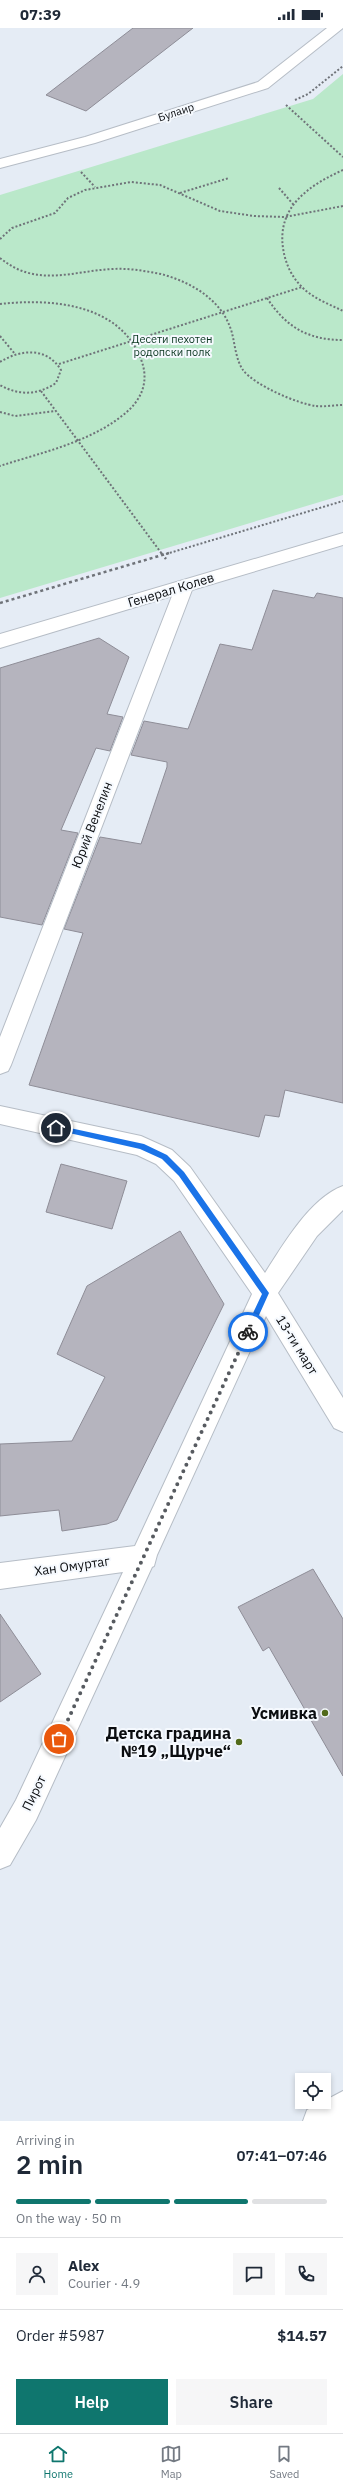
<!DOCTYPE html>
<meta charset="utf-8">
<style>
:root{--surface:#fff;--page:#f6f6f7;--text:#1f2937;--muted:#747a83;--line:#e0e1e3;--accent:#0f766e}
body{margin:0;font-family:"IBM Plex Sans",sans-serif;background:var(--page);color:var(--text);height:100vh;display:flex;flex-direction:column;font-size:15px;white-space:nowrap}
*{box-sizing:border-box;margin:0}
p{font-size:13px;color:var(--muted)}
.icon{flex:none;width:22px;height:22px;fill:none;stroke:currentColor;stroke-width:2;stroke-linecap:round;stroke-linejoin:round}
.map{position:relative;height:2093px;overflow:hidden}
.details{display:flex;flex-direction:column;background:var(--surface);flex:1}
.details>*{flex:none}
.buttons{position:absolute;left:295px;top:2045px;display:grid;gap:8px}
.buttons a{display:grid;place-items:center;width:36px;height:36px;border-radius:0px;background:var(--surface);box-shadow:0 2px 6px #0003;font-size:20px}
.pin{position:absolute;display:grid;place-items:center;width:34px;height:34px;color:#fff;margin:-17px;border:2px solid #fff;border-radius:50%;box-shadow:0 1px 4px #0007}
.courier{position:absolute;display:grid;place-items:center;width:40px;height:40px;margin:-20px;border:3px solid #1a73e8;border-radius:50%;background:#fff;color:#222;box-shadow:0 1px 5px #0007}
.headline em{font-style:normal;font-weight:600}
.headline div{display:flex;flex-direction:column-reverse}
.headline{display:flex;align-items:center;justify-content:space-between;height:68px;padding:0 16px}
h1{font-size:26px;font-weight:600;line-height:30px}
.bar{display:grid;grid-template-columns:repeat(4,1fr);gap:6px 4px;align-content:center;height:48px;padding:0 16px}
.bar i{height:5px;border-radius:3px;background:var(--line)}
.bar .on{background:var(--accent)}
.bar p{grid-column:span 4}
.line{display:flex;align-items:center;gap:10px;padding:0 16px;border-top:1px solid var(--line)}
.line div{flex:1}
.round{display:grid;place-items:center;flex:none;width:42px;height:42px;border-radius:0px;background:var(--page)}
.action{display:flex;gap:8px;margin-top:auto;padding:8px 16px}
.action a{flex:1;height:46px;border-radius:0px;background:var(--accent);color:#fff;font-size:16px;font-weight:600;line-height:46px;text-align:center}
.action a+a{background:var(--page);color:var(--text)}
.status{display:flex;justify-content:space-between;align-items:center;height:28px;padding:0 20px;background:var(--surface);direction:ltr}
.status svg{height:11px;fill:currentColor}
.tabs{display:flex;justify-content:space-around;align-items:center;height:56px;border-top:1px solid var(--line);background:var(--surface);font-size:11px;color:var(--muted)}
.tabs a{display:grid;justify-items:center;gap:2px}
.tabs .on{color:var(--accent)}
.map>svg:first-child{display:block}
.green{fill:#bae8ca}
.building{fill:#b5b4be;stroke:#8e8d97}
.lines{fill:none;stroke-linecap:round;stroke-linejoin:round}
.minor-casing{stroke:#b6bdc6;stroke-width:2}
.tertiary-casing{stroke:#b6bdc6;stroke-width:2}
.path-far1{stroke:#6f7379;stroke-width:2;stroke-dasharray:2 2;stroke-linecap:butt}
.path{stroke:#6f7379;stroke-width:2.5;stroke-dasharray:3 3;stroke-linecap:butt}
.minor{fill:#fff;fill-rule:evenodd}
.tertiary{fill:#fff;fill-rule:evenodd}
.route{fill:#1a73e8}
.done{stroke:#575b60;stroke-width:4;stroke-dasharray:0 7.2}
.poi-dot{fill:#526a1a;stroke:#f5f9fe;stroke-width:1.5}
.labels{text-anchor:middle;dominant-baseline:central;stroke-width:4;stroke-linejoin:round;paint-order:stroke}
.far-street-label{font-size:11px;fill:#0b0d10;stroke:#f5f9fe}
.far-park-label{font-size:11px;fill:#07341d;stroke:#f5f9fe}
.street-label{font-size:13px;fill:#0b0d10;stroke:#f5f9fe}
.near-poi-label{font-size:16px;font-weight:bold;fill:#0b0d10;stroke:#f5f9fe;text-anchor:end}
</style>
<div class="status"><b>07:39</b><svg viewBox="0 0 49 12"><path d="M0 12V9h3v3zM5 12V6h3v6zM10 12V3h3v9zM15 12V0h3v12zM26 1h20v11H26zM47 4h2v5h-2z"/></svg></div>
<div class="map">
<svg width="343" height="2093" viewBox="0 0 343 2093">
<rect width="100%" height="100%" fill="#e5ecf5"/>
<path class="green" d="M343 46V467L0 570V167L313 71Z"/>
<path class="building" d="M133 0H193L86 83 46 67Z
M273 562 314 570 317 565 343 570V1075L285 1062 279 1089 265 1087 259 1109 29 1057 83 905 64 901 100 809 141 816 167 739V734L131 727 144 693 188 701 220 616 252 622Z
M99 610 129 629 107 686 123 689 110 723 96 720 61 802 78 805 42 897 0 889V640Z
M61 1136 127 1153 112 1201 46 1184Z
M180 1203 224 1276 117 1492 107 1496 62 1503 59 1482 0 1488V1416L72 1413 105 1349 57 1326 87 1258Z
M313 1541 343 1591V1748L269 1619 263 1623 238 1579Z
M0 1586 41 1646 0 1674Z"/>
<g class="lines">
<defs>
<path id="minor" d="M327 0H343L268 60 95 115 0 140V131L85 109 258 54Z
M343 505V517L192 562 11 1037 8 1043 0 1046V1009L172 568 0 620V606Z
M0 1078 141 1108 172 1122 190 1139 265 1245C283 1217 310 1170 343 1158V1182L317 1208 278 1265 343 1370V1404L334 1400 266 1288 157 1527 154 1538 152 1539 36 1792 10 1837 0 1841V1800L16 1772 123 1544 0 1561V1535L135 1518 252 1266 174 1153 156 1136 137 1127 0 1096Z"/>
<path id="tertiary" d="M343 2063V2093H303L307 2082Z"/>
</defs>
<use href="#minor" class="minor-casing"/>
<use href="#tertiary" class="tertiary-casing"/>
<path class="path-far1" d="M295 72 308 66 343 38
M286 77 343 129
M343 142C310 157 277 178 283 220 285 234 291 248 301 258 312 270 329 276 343 283
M81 144 95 159
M279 160 293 176
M180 165 229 150
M0 211 12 200 55 185 68 170 85 162 131 154 160 157 220 183 254 188 285 189 343 178
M0 230C37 260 71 243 113 241 129 240 145 243 161 246 191 254 223 272 232 305 235 317 236 332 243 342 254 357 298 376 316 378 325 379 334 377 343 377
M267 270C286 299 308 312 343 312
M0 276C53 270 122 276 142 334 148 352 143 368 130 381 96 413 43 424 0 438
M0 308 15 326
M0 334C21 321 47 319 61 342L56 355C38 367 19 368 0 357
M59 336 302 259
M41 363 162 526
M0 384 15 388 56 383
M166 526 343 473"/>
<path class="path" d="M161 525 166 531
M0 575 169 525"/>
<use href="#minor" class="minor"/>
<use href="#tertiary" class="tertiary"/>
</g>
<path class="route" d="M56 1097 144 1116 167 1127 184 1144 269 1265 250 1307H245L244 1304 262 1266 179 1148 162 1131 140 1121 56 1102 53 1100Z"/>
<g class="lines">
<path class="done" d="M59 1711 248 1304"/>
</g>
<g class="poi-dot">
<circle cx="325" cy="1685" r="4"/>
<circle cx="239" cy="1714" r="4"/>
</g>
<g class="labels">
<g class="far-street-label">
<text transform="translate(176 84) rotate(-18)">Булаир</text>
</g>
<g class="far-park-label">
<text x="172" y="311">Десети пехотен<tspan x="172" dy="13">родопски полк</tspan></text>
</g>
<g class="street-label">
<text transform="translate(171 562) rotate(-17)">Генерал Колев</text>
<text transform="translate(92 797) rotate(-69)">Юрий Венелин</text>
<text transform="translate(297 1317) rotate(58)">13-ти март</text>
<text transform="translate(72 1538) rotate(-8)">Хан Омуртаг</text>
<text transform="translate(34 1765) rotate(-64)">Пирот</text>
</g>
<g class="near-poi-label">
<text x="317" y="1685">Усмивка</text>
<text x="231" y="1705">Детска градина<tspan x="231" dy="18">№19 „Щурче“</tspan></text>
</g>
</g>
</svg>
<div class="buttons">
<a><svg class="icon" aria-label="locate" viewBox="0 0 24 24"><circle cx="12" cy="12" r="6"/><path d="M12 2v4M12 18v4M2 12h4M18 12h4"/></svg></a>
</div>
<div class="pin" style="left:59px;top:1711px;background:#ea580c"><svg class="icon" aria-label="bag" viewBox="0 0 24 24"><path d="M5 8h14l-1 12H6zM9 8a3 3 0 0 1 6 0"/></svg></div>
<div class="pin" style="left:56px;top:1100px;background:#1f2937"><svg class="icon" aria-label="home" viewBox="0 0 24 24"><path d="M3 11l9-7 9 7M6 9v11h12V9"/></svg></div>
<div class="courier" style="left:248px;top:1304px"><svg class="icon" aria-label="bike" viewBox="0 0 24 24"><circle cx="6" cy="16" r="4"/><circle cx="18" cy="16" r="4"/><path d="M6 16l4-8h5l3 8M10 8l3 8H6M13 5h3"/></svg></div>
</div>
<section class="details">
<div class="headline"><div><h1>2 min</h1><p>Arriving in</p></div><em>07:41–07:46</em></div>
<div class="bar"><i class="on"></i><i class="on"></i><i class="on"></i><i></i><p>On the way · 50 m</p></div>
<div class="line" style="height:72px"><a class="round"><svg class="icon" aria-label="person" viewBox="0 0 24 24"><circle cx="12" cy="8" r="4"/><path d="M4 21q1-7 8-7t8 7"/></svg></a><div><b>Alex</b><p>Courier · 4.9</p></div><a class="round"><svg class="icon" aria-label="chat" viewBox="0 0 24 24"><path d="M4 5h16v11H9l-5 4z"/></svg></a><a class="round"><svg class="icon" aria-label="phone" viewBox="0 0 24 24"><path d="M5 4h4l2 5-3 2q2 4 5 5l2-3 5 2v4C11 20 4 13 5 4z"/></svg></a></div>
<div class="line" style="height:52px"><div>Order #5987</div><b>$14.57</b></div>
<div class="action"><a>Help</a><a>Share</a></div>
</section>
<nav class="tabs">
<a class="on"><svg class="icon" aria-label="home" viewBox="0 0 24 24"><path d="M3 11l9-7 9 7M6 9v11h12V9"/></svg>Home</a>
<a><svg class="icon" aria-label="map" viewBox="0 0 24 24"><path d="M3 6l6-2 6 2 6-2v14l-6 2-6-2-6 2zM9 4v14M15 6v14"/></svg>Map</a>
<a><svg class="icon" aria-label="saved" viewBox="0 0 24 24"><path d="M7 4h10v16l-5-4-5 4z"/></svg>Saved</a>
</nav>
